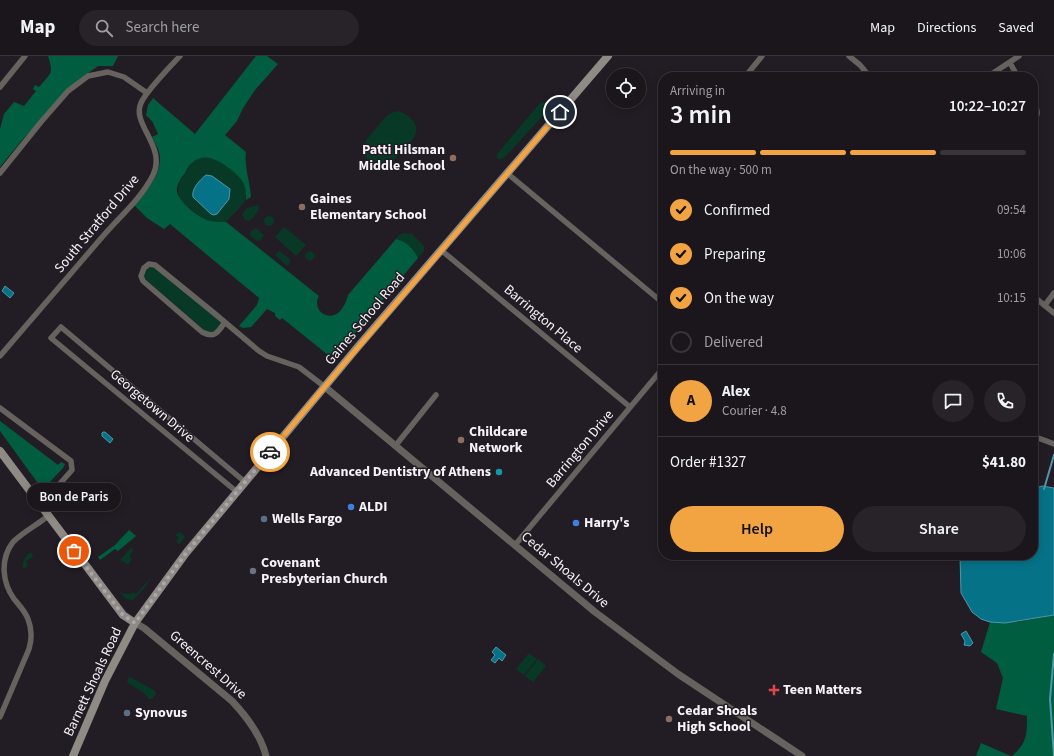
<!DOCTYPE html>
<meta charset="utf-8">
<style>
:root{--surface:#1a161b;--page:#272328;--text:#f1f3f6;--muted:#9f9fa3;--line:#38353a;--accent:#f3a442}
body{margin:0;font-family:"Source Sans 3",sans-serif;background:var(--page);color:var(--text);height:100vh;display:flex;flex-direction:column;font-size:15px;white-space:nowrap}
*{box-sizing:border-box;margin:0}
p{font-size:13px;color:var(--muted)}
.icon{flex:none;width:22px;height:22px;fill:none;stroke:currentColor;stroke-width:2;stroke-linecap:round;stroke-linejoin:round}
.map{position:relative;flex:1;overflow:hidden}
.side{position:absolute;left:658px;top:16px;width:380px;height:488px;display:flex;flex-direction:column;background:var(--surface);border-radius:16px;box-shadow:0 2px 10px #0003,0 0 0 1px var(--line)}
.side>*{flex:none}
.fabs{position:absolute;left:606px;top:12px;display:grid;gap:8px}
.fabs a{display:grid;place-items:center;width:40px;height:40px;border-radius:50%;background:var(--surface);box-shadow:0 2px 10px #0003,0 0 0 1px var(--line);font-size:20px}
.pin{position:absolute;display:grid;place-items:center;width:34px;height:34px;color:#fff;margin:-17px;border:2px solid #fff;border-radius:50%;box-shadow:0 1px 4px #0007}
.courier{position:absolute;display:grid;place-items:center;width:40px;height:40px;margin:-20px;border:3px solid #f3a442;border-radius:50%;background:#fff;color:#222;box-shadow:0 1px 5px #0007}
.bubble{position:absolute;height:28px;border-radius:14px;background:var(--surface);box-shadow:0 2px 10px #0003,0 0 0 1px var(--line);font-size:13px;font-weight:600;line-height:28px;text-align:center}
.overview em{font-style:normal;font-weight:600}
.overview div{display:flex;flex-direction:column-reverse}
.overview{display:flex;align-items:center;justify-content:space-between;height:68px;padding:0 12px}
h1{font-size:26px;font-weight:600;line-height:30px}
.bar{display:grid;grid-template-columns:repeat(4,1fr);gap:6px 4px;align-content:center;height:48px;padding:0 12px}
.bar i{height:5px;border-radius:3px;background:var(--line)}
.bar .current{background:var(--accent)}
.bar p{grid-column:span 4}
.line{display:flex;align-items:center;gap:10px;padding:0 12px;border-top:1px solid var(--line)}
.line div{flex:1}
.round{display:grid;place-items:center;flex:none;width:42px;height:42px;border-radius:21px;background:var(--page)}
ol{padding:0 12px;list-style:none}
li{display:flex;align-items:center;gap:12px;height:44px}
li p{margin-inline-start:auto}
li .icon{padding:4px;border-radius:50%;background:var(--accent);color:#111;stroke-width:4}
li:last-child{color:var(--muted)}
li i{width:22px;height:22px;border:2px solid var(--line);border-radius:50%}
.action{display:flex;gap:8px;margin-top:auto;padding:8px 12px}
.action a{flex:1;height:46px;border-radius:24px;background:var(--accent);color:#111;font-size:16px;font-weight:600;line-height:46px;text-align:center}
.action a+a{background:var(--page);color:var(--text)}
header{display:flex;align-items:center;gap:24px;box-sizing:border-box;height:56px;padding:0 20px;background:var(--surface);border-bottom:1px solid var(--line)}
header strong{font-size:19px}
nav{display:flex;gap:22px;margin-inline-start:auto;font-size:14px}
.search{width:280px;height:36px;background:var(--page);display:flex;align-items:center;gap:10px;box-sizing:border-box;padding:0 14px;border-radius:22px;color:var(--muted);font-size:15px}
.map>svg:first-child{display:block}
.green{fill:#083927}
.forest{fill:#005d40}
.water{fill:#067288;stroke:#4e98aa}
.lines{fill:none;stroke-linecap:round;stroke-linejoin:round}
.stream{stroke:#4e98aa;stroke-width:2}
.minor{stroke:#66635f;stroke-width:5.5}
.tertiary{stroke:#66635f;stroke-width:7}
.secondary{stroke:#8f8a84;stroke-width:8}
.done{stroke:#aca7ae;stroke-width:4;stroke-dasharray:0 7.2}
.route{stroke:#f3a442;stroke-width:5}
.education-dot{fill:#8d6e63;stroke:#221d24;stroke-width:1.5}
.culture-dot{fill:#0f9aa8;stroke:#221d24;stroke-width:1.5}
.shop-dot{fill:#3f7fe0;stroke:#221d24;stroke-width:1.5}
.service-dot{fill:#5c6f8a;stroke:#221d24;stroke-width:1.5}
.worship-dot{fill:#6b7280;stroke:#221d24;stroke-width:1.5}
.health-dot{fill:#e0444e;stroke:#221d24;stroke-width:1.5}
.labels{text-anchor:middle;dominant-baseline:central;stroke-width:3;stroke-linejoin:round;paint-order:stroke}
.poi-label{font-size:14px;font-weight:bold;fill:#f6f2f8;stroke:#221d24;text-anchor:start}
.street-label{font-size:14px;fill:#f6f2f8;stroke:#221d24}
</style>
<header>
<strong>Map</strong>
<div class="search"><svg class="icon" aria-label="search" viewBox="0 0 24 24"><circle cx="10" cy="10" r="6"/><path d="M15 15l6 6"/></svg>Search here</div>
<nav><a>Map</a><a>Directions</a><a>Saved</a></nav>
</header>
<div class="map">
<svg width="1054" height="700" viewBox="0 0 1054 700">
<rect width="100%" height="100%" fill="#221d24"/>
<path class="green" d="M541 46H545L548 49 549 53 506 100 501 103 500 104 497 102V98Z
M398 55C408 58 420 67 415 79 412 86 404 92 399 98 395 102 391 109 386 110 382 111 377 110 374 108 354 96 366 84 377 71 384 63 387 57 398 55Z
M200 101C203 101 206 101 209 101 225 105 250 124 246 142 245 148 231 160 226 166 221 166 215 166 210 165 204 164 199 159 194 156 178 143 172 136 185 117 189 110 193 106 200 101Z
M258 149 259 152C257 157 253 162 249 165L245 164 242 158 247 152Z
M264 165a5 5 0 1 1 10 0a5 5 0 1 1-10 0Z
M284 171 306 189 296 200 275 181Z
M256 172 264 179 261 184 257 185 250 179 251 175Z
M404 177 412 178 424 190V195L418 202C414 193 406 185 396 183L399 179Z
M279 195 290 203V207L287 210 275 199Z
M305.5 200a4.5 4.5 0 1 1 9 0a4.5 4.5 0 1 1-9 0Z
M153 210 220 265 219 271 213 277 207 276 146 224 143 219 148 211Z
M180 476 185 481 179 488 176 485 178 484 179 482 175 479Z
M132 492 133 495 130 499 131 504 129 508H127L120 504 130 493Z
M31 496 33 501 26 505 28 510 23 513C21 507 26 499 31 496Z
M153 519 145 531 133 544 126 543 119 535 124 538 137 537Z
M529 597 537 603 524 619 516 613Z
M538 603 546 610 533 626 525 620Z
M129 621 132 622 155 635 156 638 152 643H149L144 637 128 627 127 624Z"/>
<path class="forest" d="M48 0H118L113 10H98L77 25 23 83 0 111V73L4 58 14 46 24 50 36 35 33 33 35 29 39 31C51 16 54 19 48 0Z
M256 0H267L278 8 255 34 243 52 237 65 225 79 246 96C244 110 250 126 251 141L246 144C247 129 242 122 230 113 220 105 204 95 192 107 189 109 187 113 185 117 181 122 176 129 177 136 179 146 201 164 211 165 216 166 221 166 226 166L319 240C309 257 339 275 348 239L396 183C406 185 414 193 418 202L333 303 282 262 280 264 275 260V257L267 253 251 271 243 272 239 270 257 249 259 242 170 168 164 173 147 162 134 149C146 135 160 121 160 102 160 95 155 87 152 81L158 78 152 65 146 59 148 49 153 42 195 78Z
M0 365 58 409 61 406 65 408 63 412 49 427 45 437 0 375Z
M129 474 136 480 118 495 115 493 100 504 98 501 115 489Z
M1054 559V700H1012C1027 687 1027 679 1027 660L996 653 1003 622 997 607 981 596 990 566H1017Z
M981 687 1011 700H976Z"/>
<path class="water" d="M206 119 212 120 230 133 229 143 217 158 214 159 211 158 193 141C191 133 200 124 206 119Z
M5 230 14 237 10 242 2 235Z
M103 376H105L113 383 110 387 102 380V377Z
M1042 430 1054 432V559L1005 567 990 566 981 563 972 556 961 537 960 499H1033V437L1036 432Z
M966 575 973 587 970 590 964 589 965 585 961 578Z
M496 591 506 599 502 605 499 602 495 607 491 604 495 599 492 596Z"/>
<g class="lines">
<path class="stream" d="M1044 433 1054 399
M1054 700 1050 643 1054 598"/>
<path class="minor" d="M849 0 860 9 870 21
M1010 7 1018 21
M749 16 762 0
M987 21 1019 0
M0 31 25 0
M1033 46C1037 52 1040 59 1033 64
M0 117 41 66 68 35 88 20 108 16 124 21 147 37
M507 117 663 247
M441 194 630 351
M1033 240 1054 257
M1045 249 1054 237
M225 266C218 276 215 283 202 276L143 225 141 220 144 212 149 208 155 209 214 257 259 295 267 300 299 311 325 331
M0 300C34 260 69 220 103 180 120 160 141 143 153 119 167 91 131 68 141 47 147 34 170 11 180 0
M0 352 71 405 72 414 50 439 39 447
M1033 380 1054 388
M396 389 436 339
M237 436 51 282 61 271 245 426
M515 489 663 312
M0 661 29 593C32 583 32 573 28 563 25 555 19 549 14 543 2 526 0 503 13 486 23 476 37 469 48 460"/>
<path class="tertiary" d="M325 331 595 556 678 618 802 700
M135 567 144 572 232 645C247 661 261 679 266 700"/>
<path class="secondary" d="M0 395 123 559 135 567
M73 700 105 625 135 567 186 497 356 293 608 0"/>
</g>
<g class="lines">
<path class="done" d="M74 495 123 559 135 567 186 497 270 396"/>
<path class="route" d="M270 396 342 310 560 56"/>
</g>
<g class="education-dot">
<circle cx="453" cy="102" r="4"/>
<circle cx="302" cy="151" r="4"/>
<circle cx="461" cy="384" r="4"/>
<circle cx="669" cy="663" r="4"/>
</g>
<circle class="culture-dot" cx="499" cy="416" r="4"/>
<g class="shop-dot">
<circle cx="351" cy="451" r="4"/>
<circle cx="576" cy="467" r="4"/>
</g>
<g class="service-dot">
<circle cx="264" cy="463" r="4"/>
<circle cx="127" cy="657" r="4"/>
</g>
<circle class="worship-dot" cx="253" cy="515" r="4"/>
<path class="health-dot" d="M772 628h4v4h4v4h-4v4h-4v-4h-4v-4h4z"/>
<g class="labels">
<g class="poi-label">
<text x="445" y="94" text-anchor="end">Patti Hilsman<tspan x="445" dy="16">Middle School</tspan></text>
<text x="310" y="143">Gaines<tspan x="310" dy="16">Elementary School</tspan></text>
<text x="469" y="376">Childcare<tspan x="469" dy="16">Network</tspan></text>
<text x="491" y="416" text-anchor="end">Advanced Dentistry of Athens</text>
<text x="359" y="451">ALDI</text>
<text x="272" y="463">Wells Fargo</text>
<text x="584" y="467">Harry's</text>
<text x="261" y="507">Covenant<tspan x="261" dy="16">Presbyterian Church</tspan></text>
<text x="783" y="634">Teen Matters</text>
<text x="677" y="655">Cedar Shoals<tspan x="677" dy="16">High School</tspan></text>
<text x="135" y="657">Synovus</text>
</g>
<g class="street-label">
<text transform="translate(97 168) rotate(-50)">South Stratford Drive</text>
<text transform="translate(365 263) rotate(-50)">Gaines School Road</text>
<text transform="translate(543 263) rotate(40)">Barrington Place</text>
<text transform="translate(152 350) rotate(40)">Georgetown Drive</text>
<text transform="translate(580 393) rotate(-50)">Barrington Drive</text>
<text transform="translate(565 514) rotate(40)">Cedar Shoals Drive</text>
<text transform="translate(208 609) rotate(41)">Greencrest Drive</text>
<text transform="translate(93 626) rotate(-65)">Barnett Shoals Road</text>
</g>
</g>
</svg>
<div class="fabs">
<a><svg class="icon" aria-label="locate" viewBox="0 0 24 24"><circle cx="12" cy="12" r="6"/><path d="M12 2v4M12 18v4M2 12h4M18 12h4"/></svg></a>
</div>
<div class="pin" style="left:74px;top:495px;background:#ea580c"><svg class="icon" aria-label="bag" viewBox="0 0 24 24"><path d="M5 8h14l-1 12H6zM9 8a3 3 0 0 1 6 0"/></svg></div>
<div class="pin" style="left:560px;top:56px;background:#1f2937"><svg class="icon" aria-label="home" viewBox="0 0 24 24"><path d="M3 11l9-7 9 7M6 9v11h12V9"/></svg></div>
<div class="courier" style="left:270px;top:396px"><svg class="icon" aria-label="car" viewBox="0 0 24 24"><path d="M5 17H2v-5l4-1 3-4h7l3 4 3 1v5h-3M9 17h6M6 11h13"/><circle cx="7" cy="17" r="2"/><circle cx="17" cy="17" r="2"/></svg></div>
<div class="bubble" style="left:27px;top:427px;width:94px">Bon de Paris</div>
<section class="side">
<div class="overview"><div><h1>3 min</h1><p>Arriving in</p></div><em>10:22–10:27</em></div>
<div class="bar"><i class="current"></i><i class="current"></i><i class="current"></i><i></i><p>On the way · 500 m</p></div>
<ol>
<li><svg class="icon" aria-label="check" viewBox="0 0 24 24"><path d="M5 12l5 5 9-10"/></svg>Confirmed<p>09:54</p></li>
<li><svg class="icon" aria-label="check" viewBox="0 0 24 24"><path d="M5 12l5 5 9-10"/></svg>Preparing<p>10:06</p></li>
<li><svg class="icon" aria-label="check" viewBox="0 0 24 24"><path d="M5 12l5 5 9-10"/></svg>On the way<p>10:15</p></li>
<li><i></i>Delivered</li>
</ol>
<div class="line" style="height:72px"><b class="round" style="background:var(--accent);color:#111">A</b><div><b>Alex</b><p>Courier · 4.8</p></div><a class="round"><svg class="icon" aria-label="chat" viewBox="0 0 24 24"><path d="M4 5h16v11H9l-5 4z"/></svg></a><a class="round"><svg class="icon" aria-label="phone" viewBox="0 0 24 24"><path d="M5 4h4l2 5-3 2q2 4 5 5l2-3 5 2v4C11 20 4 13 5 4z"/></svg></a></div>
<div class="line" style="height:52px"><div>Order #1327</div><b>$41.80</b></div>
<div class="action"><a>Help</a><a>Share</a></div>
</section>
</div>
